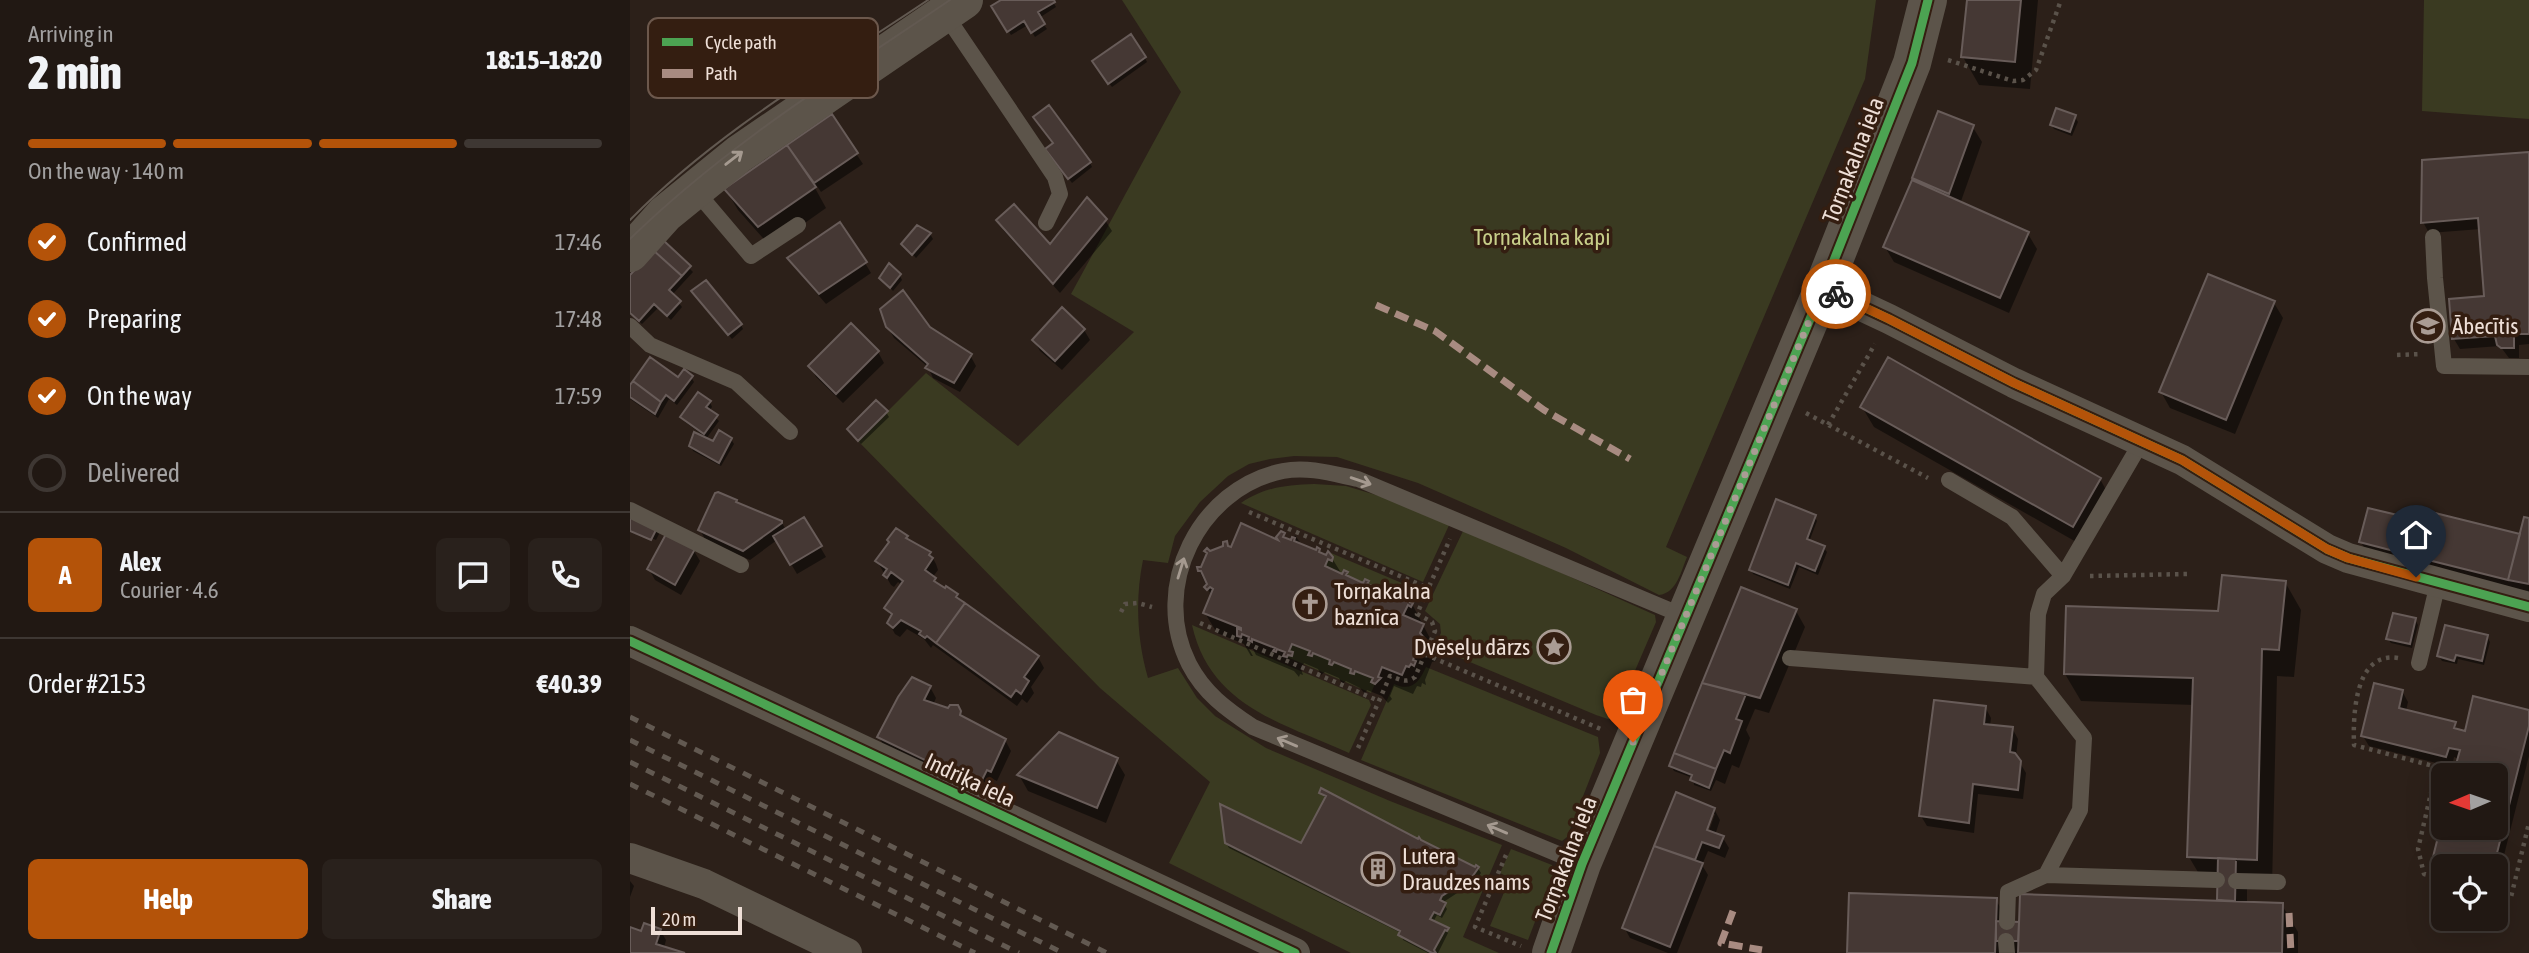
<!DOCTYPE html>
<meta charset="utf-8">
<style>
:root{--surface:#211813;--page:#29211c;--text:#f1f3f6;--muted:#a2a0a0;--line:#3e3733;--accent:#b45309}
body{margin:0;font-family:"Asap Condensed",sans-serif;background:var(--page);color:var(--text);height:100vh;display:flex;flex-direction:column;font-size:26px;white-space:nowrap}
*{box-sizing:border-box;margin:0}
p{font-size:23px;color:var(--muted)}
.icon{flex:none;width:38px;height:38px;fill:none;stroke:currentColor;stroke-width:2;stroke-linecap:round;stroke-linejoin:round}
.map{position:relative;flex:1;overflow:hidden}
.drawer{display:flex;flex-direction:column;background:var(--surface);width:630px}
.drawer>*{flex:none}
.needle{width:46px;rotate:268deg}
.fabs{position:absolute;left:1801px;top:763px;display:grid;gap:14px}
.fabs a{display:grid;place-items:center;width:77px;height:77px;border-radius:10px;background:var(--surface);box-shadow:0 7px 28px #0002,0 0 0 2px var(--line);font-size:35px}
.scale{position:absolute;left:21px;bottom:18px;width:91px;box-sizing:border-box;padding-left:7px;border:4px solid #eedfd7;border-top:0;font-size:19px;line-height:24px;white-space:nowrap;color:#eedfd7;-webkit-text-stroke:5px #341e11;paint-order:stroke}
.pin{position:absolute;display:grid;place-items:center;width:60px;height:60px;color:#fff;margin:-72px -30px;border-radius:50% 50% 50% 0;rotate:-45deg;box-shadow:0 0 7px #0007}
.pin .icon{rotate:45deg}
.courier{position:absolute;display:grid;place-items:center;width:70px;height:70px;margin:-35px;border:5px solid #b45309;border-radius:50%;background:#fff;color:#222;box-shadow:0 2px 9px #0007}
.head em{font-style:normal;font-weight:800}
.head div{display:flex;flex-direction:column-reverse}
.head{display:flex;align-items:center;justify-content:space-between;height:119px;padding:0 28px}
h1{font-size:46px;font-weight:800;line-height:52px}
.bar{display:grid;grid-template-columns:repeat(4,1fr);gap:10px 7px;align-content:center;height:84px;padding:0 28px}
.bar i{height:9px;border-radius:5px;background:var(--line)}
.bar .on{background:var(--accent)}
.bar p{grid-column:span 4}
.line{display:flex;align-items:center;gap:18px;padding:0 28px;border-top:2px solid var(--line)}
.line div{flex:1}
.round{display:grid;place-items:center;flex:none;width:74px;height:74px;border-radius:10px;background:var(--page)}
ol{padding:0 28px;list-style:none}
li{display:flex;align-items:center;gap:21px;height:77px}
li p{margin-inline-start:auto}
li .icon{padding:7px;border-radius:50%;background:var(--accent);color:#fff;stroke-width:4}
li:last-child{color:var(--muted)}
li i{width:38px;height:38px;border:4px solid var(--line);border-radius:50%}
.primary-button{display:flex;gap:14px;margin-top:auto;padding:14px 28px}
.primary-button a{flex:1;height:80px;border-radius:10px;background:var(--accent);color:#fff;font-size:28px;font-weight:800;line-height:80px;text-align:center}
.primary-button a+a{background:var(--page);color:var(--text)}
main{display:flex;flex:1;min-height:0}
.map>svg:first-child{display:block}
.green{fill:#3a3a21}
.shadow{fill:#0007;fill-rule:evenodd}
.building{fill:#453834;stroke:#685c59;stroke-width:2}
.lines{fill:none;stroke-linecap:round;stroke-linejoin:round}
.path{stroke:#5a524a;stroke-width:4.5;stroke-dasharray:3.5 5;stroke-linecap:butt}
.service{stroke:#5c544a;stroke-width:16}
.minor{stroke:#5c544a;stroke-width:30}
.tertiary{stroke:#5c544a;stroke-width:38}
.tram{stroke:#625951;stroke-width:2}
.rail{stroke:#625951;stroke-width:5;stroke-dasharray:9 9;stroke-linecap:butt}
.quiet{stroke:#a88b81;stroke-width:7;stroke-dasharray:14 7;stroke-linecap:butt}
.cycleway-casing{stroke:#341e11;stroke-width:13}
.cycleway{stroke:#4ca352;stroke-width:9}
.oneway{stroke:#a59a90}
.done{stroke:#aa9c94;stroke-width:7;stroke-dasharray:0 12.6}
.route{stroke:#b45309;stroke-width:9}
.labels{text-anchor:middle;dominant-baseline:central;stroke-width:7;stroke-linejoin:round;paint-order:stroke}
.street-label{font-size:23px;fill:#eedfd7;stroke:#341e11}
.park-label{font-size:23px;fill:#c7ce89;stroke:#341e11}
.poi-label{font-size:23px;fill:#eedfd7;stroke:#341e11;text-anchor:start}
.key{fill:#341e11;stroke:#6c584c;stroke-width:2}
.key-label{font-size:19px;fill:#eedfd7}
</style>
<main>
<section class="drawer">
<div class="head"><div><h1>2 min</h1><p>Arriving in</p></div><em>18:15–18:20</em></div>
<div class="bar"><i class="on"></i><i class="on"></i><i class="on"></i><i></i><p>On the way · 140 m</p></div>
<ol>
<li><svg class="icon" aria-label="check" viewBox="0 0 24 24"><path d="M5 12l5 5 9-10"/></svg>Confirmed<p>17:46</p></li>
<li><svg class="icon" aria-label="check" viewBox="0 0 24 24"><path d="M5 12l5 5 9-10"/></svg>Preparing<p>17:48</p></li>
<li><svg class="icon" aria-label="check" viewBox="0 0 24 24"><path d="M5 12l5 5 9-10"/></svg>On the way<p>17:59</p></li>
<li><i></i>Delivered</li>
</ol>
<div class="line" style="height:126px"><b class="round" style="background:var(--accent);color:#fff">A</b><div><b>Alex</b><p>Courier · 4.6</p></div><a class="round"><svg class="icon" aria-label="chat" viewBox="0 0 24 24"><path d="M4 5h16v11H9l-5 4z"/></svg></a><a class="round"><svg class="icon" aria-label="phone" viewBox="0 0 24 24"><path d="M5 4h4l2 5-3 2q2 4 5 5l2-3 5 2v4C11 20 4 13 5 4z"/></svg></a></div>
<div class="line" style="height:91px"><div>Order #2153</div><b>€40.39</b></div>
<div class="primary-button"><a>Help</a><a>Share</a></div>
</section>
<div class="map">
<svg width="1899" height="953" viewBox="0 0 1899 953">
<rect width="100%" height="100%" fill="#2c2019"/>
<path class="green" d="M492 0H1246L1235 79 1036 547 1057 557C1051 571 1047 593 1029 595L936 548 788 483 707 457 664 456 640 459 619 464 598 476 570 502 545 536 538 563 513 560C505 599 507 640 518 678L548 668 567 698 585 716 636 748 760 801 872 845 833 937 869 953H806L804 950 815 930 817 931 818 929 800 919 804 912 815 903 810 900 812 896 842 877 849 867H845L791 840 790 837 788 839 691 788 689 793 696 796 671 843 590 804 595 843 770 931 768 935 802 953H721L539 863 580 782 470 688 228 441 296 373 388 446 504 332 441 294 551 92Z
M1794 0H1899V119L1792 111Z
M684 484 716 486 756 498 820 523 793 582 611 503C635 487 656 485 684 484Z
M834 529 1025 615 1026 622 985 717 978 719 966 715 804 647 811 633 810 624 795 611Z
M701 553 786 589 781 599 777 597 776 601 758 593 759 589 756 588 754 591 737 584 739 581 735 579 733 583 716 575 718 572 712 574 695 566 698 559 702 560Z
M562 625 739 700 741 705 719 753C652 723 580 706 562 625Z
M662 644 680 651 678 655 682 656 683 653 700 660 699 664 702 665 704 662 721 669 720 672 723 674 725 671 743 678 741 682 745 684 741 693 657 657 663 652 659 651Z
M796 667 968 737 970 753 937 837 932 841 731 760 764 684C782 692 789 682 796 667Z
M881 849 922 865 924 872 898 940 860 926 880 878 870 873Z"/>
<path class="shadow" d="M374 0H422L426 7 409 18 417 29 405 37 398 25 381 35 363 7Z
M1338 0H1408L1400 89 1349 85 1333 57Z
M515 58 517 62 482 87 467 67Z
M201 116 233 164 191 192 187 186 185 188 196 208 141 247 108 210 96 190 163 152Z
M1445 117 1448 122 1442 136 1424 129 1421 124Z
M1342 126 1352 142 1330 204 1398 234 1407 249 1379 313 1264 262 1255 247 1288 185 1284 178Z
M424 144 460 163 462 167 442 183 420 154Z
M1899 154V344L1889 345V358H1879L1870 346 1830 349 1824 339 1856 298 1851 229 1799 233 1793 222Z
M475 220 482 231 430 293 374 231 368 221 420 247Z
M287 227 300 234 303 239 286 258 273 244Z
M33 242 63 272 42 295 52 307 41 320 28 308 12 324 0 313V278Z
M159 258 235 263 241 273 196 304 165 268Z
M270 276 272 280 263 291 251 278Z
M66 296 111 325 113 329 102 339Z
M1644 303 1653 318 1605 434 1540 408 1531 392Z
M257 326 299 328 340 355 346 366 330 392 303 378 298 367 264 338Z
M454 330 460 340 432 370 410 351 404 340Z
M248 352 254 363 213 403 186 377 180 366Z
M61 377 64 382 47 405 39 399 28 418 0 399V388Z
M80 402 82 407 79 411 89 421 76 439 84 443 101 439 104 444 91 466 63 451 61 446 77 438 55 422 52 417Z
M1232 407 1470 479 1481 499 1455 547 1244 427Z
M256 412 259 417 231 444 219 430Z
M107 505 152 523 156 530 174 519 196 557 167 574 147 540 120 560 76 541 70 530Z
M1185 517 1187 521 1179 542 1194 548 1197 552 1188 575 1169 567 1160 589 1123 574 1121 569Z
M1775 519 1781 529 1773 562 1737 553 1731 542Z
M1899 520V592L1794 567 1788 557 1891 537Z
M0 529H26L29 534 26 540Z
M654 535 657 540 662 542 665 535 673 547 697 557 700 555 713 576 717 573 720 579 734 585 738 582 741 588 755 594 759 591 762 597 777 603 780 600 804 646 801 653 806 661 802 662 795 680 796 685 792 683 791 687 787 686 783 694 764 686 760 696 762 699 758 703 752 696 737 690 735 694 730 688 716 681 712 684 709 678 695 672 691 675 688 669 674 663 671 669 673 675 670 674 669 677 664 671 626 655 623 649H619L623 656H621L614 644 587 633 575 613 582 597 569 570 580 553 599 548 652 544 648 537Z
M288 549 300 553 306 564 308 570 302 578 308 585 327 595 331 602 408 657 414 668 401 687 404 693 397 703 392 699 387 706 303 645 301 648 294 639 277 629 270 637 265 634 259 623 262 618 256 608 272 585 268 582 264 587 261 585 247 561Z
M64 551 70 561 51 595 25 580 19 569Z
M1655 582 1671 610 1664 677 1647 676 1642 886H1617V903L1652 905 1668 932V953H1219L1366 900 1380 924H1390L1590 902 1589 885 1575 884 1559 857 1564 705 1451 701 1435 674 1590 613Z
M1166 611 1175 627 1139 713 1125 709 1116 730 1120 738 1109 768 1102 765 1095 784 1086 780 1081 791 1064 785 1063 778 1044 771 1041 766Z
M1785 620 1788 625 1782 648 1761 643 1758 639Z
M1857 637 1860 642 1854 665 1828 659 1827 664 1812 661 1809 656Z
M300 687 306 698 303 705 318 710 327 707 334 719 375 740 381 751 367 781 363 779 355 796 255 748 249 737Z
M1772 691 1778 702 1776 711 1824 724 1829 731 1836 733 1899 712V756L1870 871 1869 886 1866 885V866H1813V872L1810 871 1804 860 1813 824V828H1866V775H1825L1829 759 1824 757 1822 767 1739 746 1733 736Z
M1355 707 1361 718 1360 726 1382 728 1388 739 1386 756 1396 773 1393 799 1348 794 1344 833 1297 826 1291 816Z
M486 760 495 775 476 823 398 791 389 775Z
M691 792 846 870 848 868 851 873 844 882 815 901 813 903 817 909 812 918 807 915 803 922 815 928 818 933 808 953H798L773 940 771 933 599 848 596 843 672 845 696 799Z
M1047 794 1084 809 1090 820 1085 835 1093 838 1099 848 1095 858 1078 851 1072 865 1078 875 1047 953H1038L1000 938 994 927ZM1081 814H1085L1076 839 1072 837Z
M0 881 4 886 0 897Z
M0 929 12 933 30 930 36 940 34 948 49 953H0Z"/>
<path class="building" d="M371 0H424L425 2 408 12 415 24 401 33 394 21 377 32 361 6Z
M1337 0H1391L1385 62 1331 57Z
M501 34 516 57 478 84 462 61Z
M419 105 461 162 438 179 415 149 423 143 403 117Z
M1426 108 1446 115 1440 132 1420 125Z
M1308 111 1344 125 1319 194 1282 178Z
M202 114 228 153 184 183 157 145Z
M157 145 186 187 128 227 94 189Z
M1899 152V334H1884V348H1871L1867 345 1865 336 1822 339 1819 299 1854 296 1848 218 1791 223 1792 160Z
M1282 180 1399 232 1370 298 1253 247Z
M457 197 477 219 423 284 366 220 384 204 420 244Z
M210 222 237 262 189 294 157 258Z
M287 225 301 233 282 255 271 244Z
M33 240 61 266 52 276 23 250Z
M23 250 52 276 39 290 51 301 37 316 24 304 9 321 0 313V275Z
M259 263 271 274 260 288 249 278Z
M1578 274 1645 301 1596 420 1529 392Z
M76 280 112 324 98 335 61 291Z
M273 290 300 327 342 354 324 383 295 368 298 364 256 327 250 309Z
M432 307 455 329 425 361 402 340Z
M221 323 249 351 206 394 178 366Z
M20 357 48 377 54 369 63 376 44 401 36 395 31 402 3 381Z
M1258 357 1471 478 1443 527 1230 407Z
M3 381 31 402 25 414 0 397V385Z
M68 392 81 401 76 407 88 415 74 434 50 417Z
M246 400 258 411 228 441 217 429Z
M89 430 102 438 89 463 59 446 64 432 83 441Z
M88 492 107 500 106 502 152 521V523L113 551 68 530 85 493Z
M1146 499 1186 515 1177 539 1195 546 1185 571 1166 563 1158 585 1119 570Z
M1738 508 1776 517 1768 552 1729 542Z
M1797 511 1890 534 1878 580 1786 557Z
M0 515 27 528 21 540 0 531Z
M174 517 192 546 160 565 143 536Z
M1894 517 1899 518V584L1878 580Z
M611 523 648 540 646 537 651 531 655 533 653 537 661 540 662 537 665 538 664 541 686 550 687 547 690 549 689 552 696 555 698 551 703 557 702 561 698 559 695 566 712 574 714 570 718 572 716 575 733 583 735 579 739 581 737 584 754 591 756 588 760 590 758 593 776 601 777 597 781 599 780 602 783 603 781 607 778 605 773 615 794 624 790 633 795 639 794 643 790 642 783 660 786 661 784 666 781 664 779 667 776 666 772 675 752 667 748 677 751 678 745 684 741 682 743 678 725 671 724 674 720 673 721 669 704 662 702 665 699 664 700 660 683 653 682 656 678 655 680 651 662 644 659 651 663 652 662 656 658 655 657 657 653 656 655 652 647 649 646 652 643 651 645 648 622 639V642L618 640 619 637 612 634 611 637 607 636V628L611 630V628L573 613 583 589 580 587 577 590 574 587 577 584 571 571H568L567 567H571L577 553 574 551 577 548 580 551 593 546V542L597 541 598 546 601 547Z
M266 528 278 536 276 538 301 552 299 555 303 558 295 570 306 578 304 581 315 588 316 586 328 594 326 597 335 603 306 643 297 636 295 638 289 634 291 631 271 620 263 628 257 623 262 614 254 608 273 581 261 572 257 578 253 575 257 569 245 561 259 542 257 540Z
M36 534 65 549 45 585 17 569Z
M1592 575 1656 581 1649 650 1632 649 1627 860 1557 857 1563 678 1434 674 1436 606 1588 611Z
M1111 587 1167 609 1130 698 1072 683Z
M335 603 409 656 394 677 399 681 391 694 386 690 381 697 306 643Z
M1763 613 1786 618 1780 644 1756 639Z
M1815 625 1858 635 1852 661 1826 655 1824 661 1807 656Z
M282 677 301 686 294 700 318 708 320 705H328L331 711 330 715 376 739 361 772 357 770 349 786 247 737 268 697Z
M1072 683 1116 694 1106 719 1112 721 1100 753 1094 750 1086 769 1044 753Z
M1744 683 1773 690 1769 708 1826 722 1824 728 1835 731 1843 696 1899 710V726L1865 861 1867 862 1866 867 1825 866 1802 861 1813 817V828H1866V775H1823L1830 750 1819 748 1816 757 1731 736Z
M1304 700 1356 706 1354 724 1383 727 1380 752 1385 753 1391 761 1388 790 1343 784 1339 823 1289 816Z
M429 732 488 758 467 808 387 775Z
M1044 753 1086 769 1079 788 1060 780 1062 775 1039 766Z
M691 788 788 839 789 837 791 840 845 867 846 865 849 867 842 877 812 896 810 900 816 903 810 915 804 912 800 919 819 928 817 931 815 930 804 950 806 953H802L768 935 770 931 595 843 590 804 671 843 696 796 689 793Z
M1046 792 1085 808 1077 830 1094 836 1089 848 1072 842 1065 860 1024 846Z
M1024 846 1073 863 1040 947 992 928Z
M1588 858 1606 859 1605 901 1587 900Z
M1219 893 1367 898 1365 953H1217Z
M1390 894 1653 903 1652 953H1388Z
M1366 921 1389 922 1388 941H1366Z
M14 923 31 929 26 944 55 953H0V927L11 931Z"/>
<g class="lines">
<path class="path" d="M1318 60 1383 81 1393 80 1406 70 1431 0
M1767 355 1791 354
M1176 413 1298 478
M1198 425 1245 344
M619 512 798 588
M1460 576 1558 574
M491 612 495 604 508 603 522 607
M570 623 749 701
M787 651 973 730
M1768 658C1724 651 1723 717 1724 745L1807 767 1788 849 1794 874 1813 879
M728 748 760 676C770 679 776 684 785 677L805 631 802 622 787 614 820 539
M876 855 845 927 891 946
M1866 892 1881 897 1899 823"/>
<path class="service" d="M315 14 425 177 430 194 416 223
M65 190 121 256 168 225
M1803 237 1805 278 1814 366 1899 367
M0 326 20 345 106 382 160 432
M1319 480 1382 517 1433 576
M0 510 111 565
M1160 658 1406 677
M1789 663 1808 583
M952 864 623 727C596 709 574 693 559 664 520 587 569 488 653 471 678 466 704 474 728 479L1056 617
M1416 875 1587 880
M1606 881 1648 882
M1377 922 1378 892 1416 875 1450 810 1454 738 1406 677 1408 614 1414 594 1433 576 1512 441
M1376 941 1377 953"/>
<path class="minor" d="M1193 288 1259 319 1384 383 1552 460 1697 549 1718 558 1899 607
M0 641 665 953
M0 858 74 884 217 953"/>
<path class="tertiary" d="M0 253 35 214 109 154 334 0
M921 953 952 864 1193 288 1282 63 1298 0"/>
<path class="tram" d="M0 220C86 132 197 68 298 0
M0 239C96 145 210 75 320 0"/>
<path class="rail" d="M0 717 477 953
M0 740 433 953
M0 762 389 953
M0 784 345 953"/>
<path class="quiet" d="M746 305 805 331 914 410 1000 459
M1103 911 1091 943 1132 950
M1659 913 1661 953"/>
<defs>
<path id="cycleway" d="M1193 288 1259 319 1384 383 1552 460 1697 549 1718 558 1899 607
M0 641 665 953
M921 953 952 864 1193 288 1282 63 1298 0"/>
</defs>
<use href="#cycleway" class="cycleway-casing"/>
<use href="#cycleway" class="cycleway"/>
</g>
<defs><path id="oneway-shaft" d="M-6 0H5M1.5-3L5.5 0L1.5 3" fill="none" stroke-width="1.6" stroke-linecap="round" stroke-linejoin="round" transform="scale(1.75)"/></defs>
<g class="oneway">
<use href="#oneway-shaft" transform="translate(104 158) rotate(-38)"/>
<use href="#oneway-shaft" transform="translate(731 481) rotate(19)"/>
<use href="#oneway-shaft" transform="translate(551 568) rotate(-73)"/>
<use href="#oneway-shaft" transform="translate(657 742) rotate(-157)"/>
<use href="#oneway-shaft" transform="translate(867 829) rotate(-157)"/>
</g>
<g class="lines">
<path class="done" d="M1003 742 1193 288 1206 294"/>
<path class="route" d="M1206 294 1259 319 1384 383 1552 460 1697 549 1718 558 1786 577"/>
</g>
<defs>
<symbol id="school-ring" viewBox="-11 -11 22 22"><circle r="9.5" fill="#341e11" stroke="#aa9c94" stroke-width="1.5"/><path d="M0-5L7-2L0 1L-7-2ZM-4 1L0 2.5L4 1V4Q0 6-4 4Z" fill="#aa9c94"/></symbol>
<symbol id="church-ring" viewBox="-11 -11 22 22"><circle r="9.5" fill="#341e11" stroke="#aa9c94" stroke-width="1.5"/><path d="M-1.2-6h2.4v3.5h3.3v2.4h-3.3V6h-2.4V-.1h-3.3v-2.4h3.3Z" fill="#aa9c94"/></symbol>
<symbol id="sight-ring" viewBox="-11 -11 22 22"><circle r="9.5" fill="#341e11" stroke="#aa9c94" stroke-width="1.5"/><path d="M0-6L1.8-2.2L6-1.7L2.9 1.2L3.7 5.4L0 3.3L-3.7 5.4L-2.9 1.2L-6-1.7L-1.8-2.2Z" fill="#aa9c94"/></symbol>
<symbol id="building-ring" viewBox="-11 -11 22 22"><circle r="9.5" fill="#341e11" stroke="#aa9c94" stroke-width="1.5"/><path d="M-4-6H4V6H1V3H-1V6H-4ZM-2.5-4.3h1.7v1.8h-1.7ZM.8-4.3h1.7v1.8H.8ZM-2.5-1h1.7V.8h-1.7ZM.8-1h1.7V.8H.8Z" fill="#aa9c94"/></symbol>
</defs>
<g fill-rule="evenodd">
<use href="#school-ring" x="1779" y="307" width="38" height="38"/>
<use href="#church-ring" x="661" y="585" width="38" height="38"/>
<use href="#sight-ring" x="905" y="628" width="38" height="38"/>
<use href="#building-ring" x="729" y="850" width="38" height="38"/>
</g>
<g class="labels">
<g class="street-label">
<text transform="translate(1223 160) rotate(-69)">Torņakalna iela</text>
<text transform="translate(340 780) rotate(25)">Indriķa iela</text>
<text transform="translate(936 859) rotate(-69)">Torņakalna iela</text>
</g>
<g class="park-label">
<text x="912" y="237">Torņakalna kapi</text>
</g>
<g class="poi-label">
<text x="1822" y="326">Ābecītis</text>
<text x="704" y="591">Torņakalna<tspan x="704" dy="26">baznīca</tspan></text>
<text x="900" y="647" text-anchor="end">Dvēseļu dārzs</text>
<text x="772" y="856">Lutera<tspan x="772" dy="26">Draudzes nams</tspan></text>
</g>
</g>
<rect x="18" y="18" width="230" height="80" rx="10" class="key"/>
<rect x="32" y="38" width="31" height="8" fill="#4ca352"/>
<rect x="32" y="69" width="31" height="9" fill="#a88b81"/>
<g class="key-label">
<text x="75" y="49">Cycle path</text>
<text x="75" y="80">Path</text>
</g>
</svg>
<div class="fabs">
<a><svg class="needle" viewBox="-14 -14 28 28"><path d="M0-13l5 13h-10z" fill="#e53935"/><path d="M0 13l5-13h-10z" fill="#a2a0a0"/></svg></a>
<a><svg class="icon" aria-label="locate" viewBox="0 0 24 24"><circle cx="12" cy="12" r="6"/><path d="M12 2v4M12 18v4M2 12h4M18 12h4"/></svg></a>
</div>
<div class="scale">20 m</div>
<div class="pin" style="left:1003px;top:742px;background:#ea580c"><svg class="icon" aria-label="bag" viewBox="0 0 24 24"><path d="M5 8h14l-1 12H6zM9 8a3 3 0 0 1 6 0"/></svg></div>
<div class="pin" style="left:1786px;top:577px;background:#1f2937"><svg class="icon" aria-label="home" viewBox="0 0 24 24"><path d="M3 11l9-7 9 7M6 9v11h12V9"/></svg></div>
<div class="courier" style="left:1206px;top:294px"><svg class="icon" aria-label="bike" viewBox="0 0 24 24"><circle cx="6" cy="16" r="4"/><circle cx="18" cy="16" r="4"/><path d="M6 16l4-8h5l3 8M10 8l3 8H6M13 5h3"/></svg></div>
</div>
</main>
